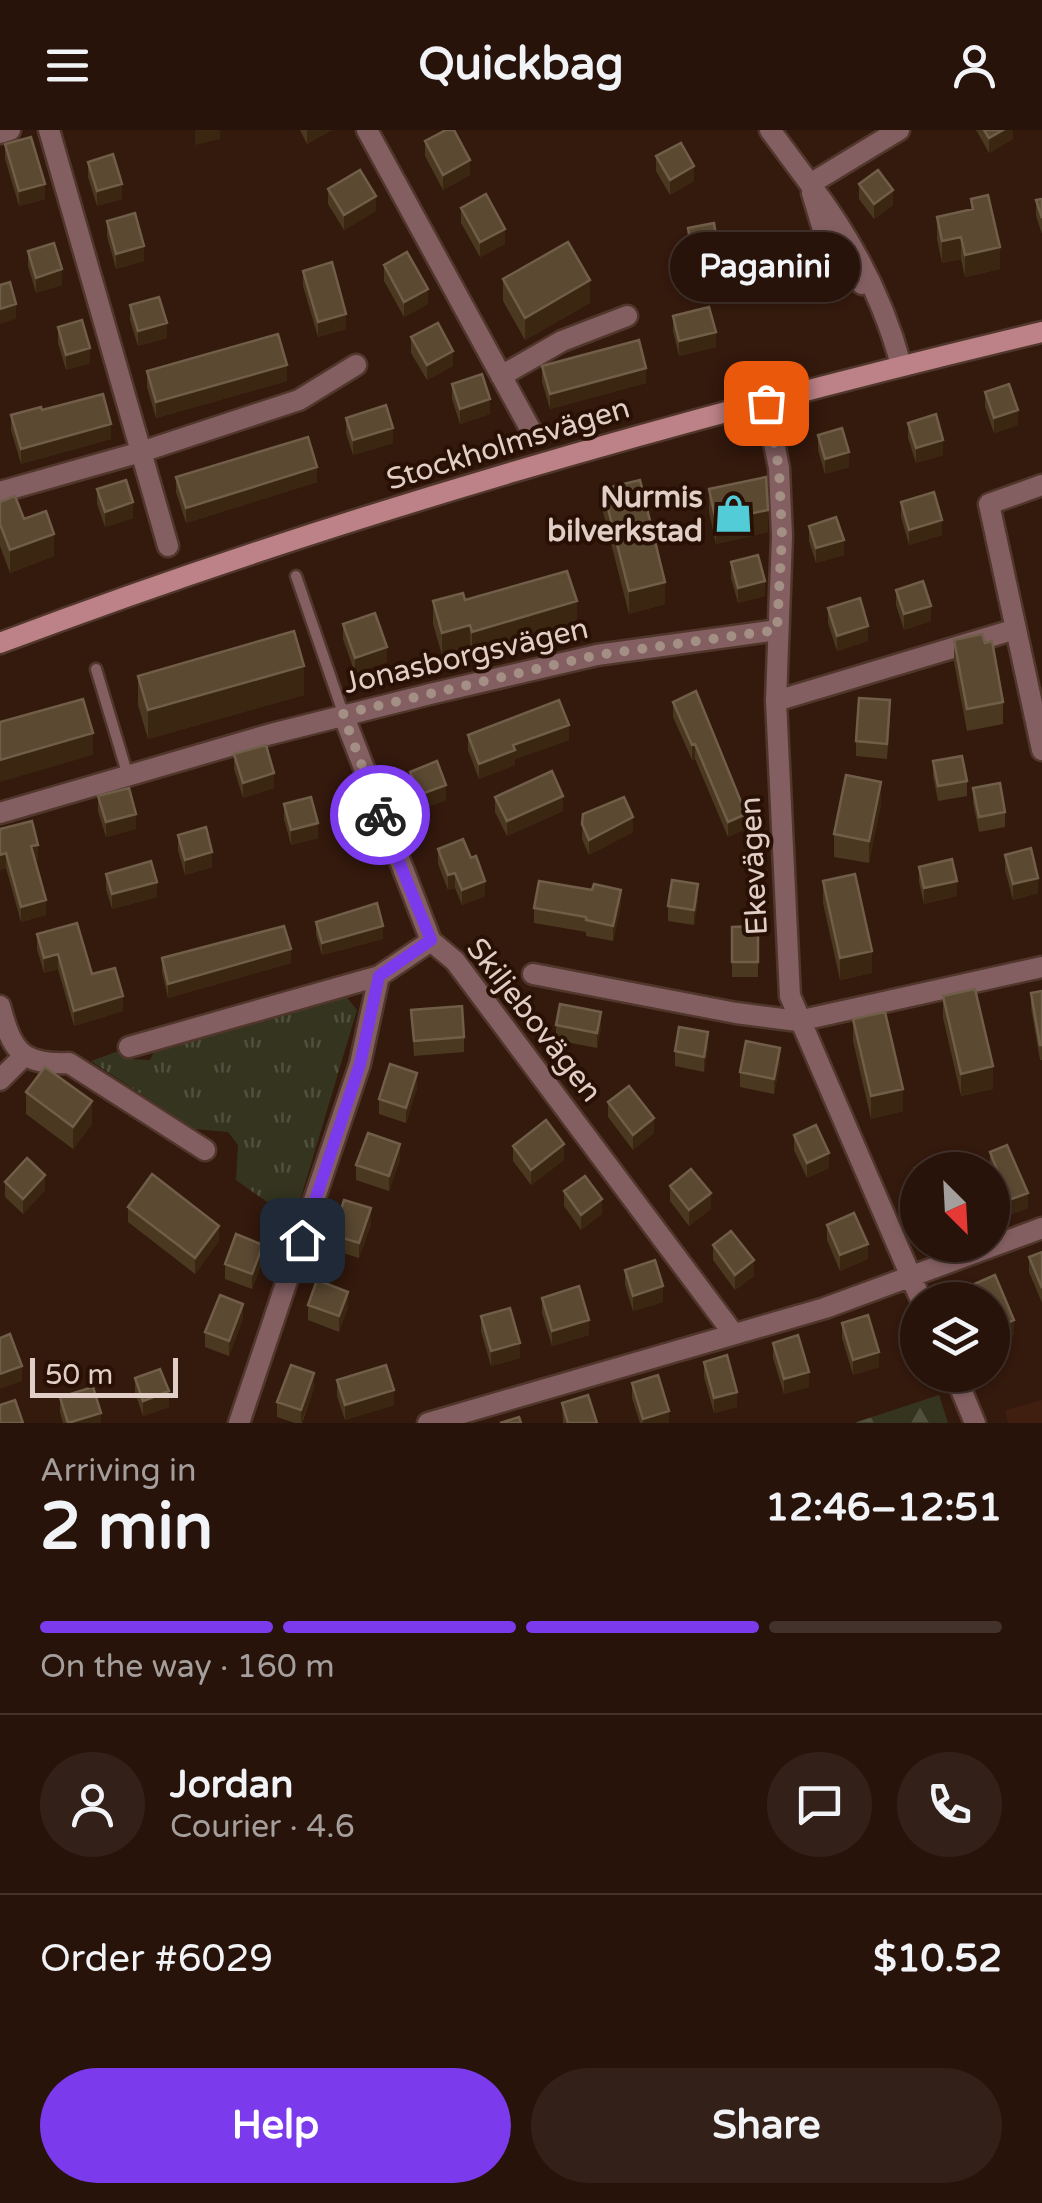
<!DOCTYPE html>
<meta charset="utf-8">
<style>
:root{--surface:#27130a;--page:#332018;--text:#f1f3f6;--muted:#a49e9c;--line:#43322b;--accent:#7c3aed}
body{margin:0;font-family:"Varela Round",sans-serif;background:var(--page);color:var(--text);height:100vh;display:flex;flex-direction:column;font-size:38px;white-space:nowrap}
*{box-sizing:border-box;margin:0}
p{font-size:32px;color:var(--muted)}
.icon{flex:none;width:55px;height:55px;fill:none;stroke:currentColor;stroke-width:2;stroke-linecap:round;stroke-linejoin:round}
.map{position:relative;height:1293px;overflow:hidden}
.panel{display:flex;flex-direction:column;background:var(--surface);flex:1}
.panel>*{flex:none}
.needle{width:65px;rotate:156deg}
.tools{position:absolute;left:900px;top:1022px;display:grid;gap:20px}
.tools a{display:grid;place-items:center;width:110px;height:110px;border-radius:50%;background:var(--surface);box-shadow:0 2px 8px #0004,0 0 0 2px var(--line);font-size:50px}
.scale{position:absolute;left:30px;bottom:25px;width:148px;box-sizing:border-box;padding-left:10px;border:5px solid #e1cec6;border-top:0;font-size:28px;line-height:35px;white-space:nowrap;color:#e1cec6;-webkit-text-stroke:8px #291005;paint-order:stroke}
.pin{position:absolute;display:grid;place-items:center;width:85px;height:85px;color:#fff;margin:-42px;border-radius:20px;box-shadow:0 5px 15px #0006}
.courier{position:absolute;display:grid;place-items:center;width:100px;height:100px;margin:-50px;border:8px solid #7c3aed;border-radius:50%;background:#fff;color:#222;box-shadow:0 2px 12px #0007}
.bubble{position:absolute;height:70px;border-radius:35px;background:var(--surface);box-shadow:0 2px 8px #0004,0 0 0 2px var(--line);font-size:32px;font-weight:700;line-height:70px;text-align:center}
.overview em{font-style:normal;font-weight:700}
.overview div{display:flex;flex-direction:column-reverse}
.overview{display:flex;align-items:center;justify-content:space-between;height:170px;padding:0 40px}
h1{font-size:65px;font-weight:700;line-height:75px}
.bar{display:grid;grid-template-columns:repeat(4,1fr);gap:15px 10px;align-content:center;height:120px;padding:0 40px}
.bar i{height:12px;border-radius:8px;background:var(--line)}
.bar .active{background:var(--accent)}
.bar p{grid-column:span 4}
.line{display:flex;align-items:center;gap:25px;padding:0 40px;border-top:2px solid var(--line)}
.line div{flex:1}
.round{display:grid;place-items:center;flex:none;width:105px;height:105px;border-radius:52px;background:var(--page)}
.primary-button{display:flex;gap:20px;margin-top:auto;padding:20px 40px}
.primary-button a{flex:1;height:115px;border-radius:60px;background:var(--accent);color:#fff;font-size:40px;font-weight:700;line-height:115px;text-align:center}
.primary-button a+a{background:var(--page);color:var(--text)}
header{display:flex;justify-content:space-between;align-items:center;height:130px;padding:0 40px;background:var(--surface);font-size:45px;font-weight:700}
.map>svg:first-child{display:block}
.built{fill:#401f10}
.forest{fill:url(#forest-firs)}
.park{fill:url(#park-tufts)}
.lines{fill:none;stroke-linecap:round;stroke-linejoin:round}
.service-casing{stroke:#50362b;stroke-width:15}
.minor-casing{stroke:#50362b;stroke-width:25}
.tertiary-casing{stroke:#50362b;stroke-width:25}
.secondary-casing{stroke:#50362b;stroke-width:25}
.service{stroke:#845f62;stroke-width:10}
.minor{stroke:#845f62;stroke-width:20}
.tertiary{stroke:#845f62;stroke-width:20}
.secondary{stroke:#bd8287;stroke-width:20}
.wall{fill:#4a3920}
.shaded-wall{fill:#3b2611}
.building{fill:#5b4932;stroke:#705e49;stroke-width:2.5}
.done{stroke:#a48f85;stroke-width:10;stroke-dasharray:0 18}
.route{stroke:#7c3aed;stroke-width:12}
.labels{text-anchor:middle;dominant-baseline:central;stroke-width:8;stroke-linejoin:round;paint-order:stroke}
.street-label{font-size:30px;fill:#e1cec6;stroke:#291005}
.poi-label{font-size:30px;font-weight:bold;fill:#e1cec6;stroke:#291005;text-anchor:end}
</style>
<header><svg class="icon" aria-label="menu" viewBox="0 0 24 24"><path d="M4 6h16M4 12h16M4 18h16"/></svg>Quickbag<svg class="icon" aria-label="person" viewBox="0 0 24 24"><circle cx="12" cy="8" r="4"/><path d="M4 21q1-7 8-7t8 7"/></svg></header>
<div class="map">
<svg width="1042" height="1293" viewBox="0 0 1042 1293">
<defs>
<pattern id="forest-firs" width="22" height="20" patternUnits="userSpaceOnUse" patternTransform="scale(2.5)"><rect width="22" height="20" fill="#34341f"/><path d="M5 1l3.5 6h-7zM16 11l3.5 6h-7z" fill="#51503e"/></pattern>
<pattern id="park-tufts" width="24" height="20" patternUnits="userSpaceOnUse" patternTransform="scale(2.5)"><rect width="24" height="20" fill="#34341f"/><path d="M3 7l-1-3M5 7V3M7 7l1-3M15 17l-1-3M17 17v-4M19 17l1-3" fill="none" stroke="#51503e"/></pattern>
</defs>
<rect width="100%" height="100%" fill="#34190d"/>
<path class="built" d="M1042 1270V1293H1008L1005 1280Z"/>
<path class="forest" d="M939 1265 948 1293H854Z"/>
<path class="park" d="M344 864 357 880 294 1091 236 1050 238 1015 228 1002 194 999 91 931 124 919 128 929 150 930 159 911Z"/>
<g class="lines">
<defs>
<path id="service" d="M296 446 343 583
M96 539 128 646"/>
<path id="minor" d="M49 0 168 416
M367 0 533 304
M770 0 810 54
M0 3 10 0
M501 246 562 211 627 186
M766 273 779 338 782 406 776 571 790 866 921 1170
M1042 355 989 374 1042 620
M0 362 141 322 299 270 356 235
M776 571 1016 499
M343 584 431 811 455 831 733 1203
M0 683 271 604 430 564 597 525 777 500
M533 844 736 883 798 891 1042 837
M0 876C12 920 20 935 69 933L205 1020
M129 917 379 846 431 811
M0 950 23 927
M955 1245 975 1293
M239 1293 360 934 379 846
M428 1293 825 1178 1042 1098"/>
<path id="tertiary" d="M810 54C852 109 883 168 901 235
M810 54 899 0
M812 63 827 113 862 154"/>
<path id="secondary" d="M0 513C339 385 690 286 1042 202"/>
</defs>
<use href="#service" class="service-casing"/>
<use href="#minor" class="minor-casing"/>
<use href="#tertiary" class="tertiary-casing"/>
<use href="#secondary" class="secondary-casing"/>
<use href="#service" class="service"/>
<use href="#minor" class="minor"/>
<use href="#tertiary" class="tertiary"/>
<use href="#secondary" class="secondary"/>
</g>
<path class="wall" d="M300 0H332L307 14Z
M976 0H1013V9L989 23Z
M425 11 470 45 443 60 425 26Z
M5 14 45 69 19 76 5 29Z
M656 26 694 51 670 65 656 41Z
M88 32 122 69 97 76 88 47Z
M859 54 893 75 874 89 859 69Z
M328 59 376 81 344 100 328 74Z
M971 69 1000 139 965 147 961 129 942 133 937 109V87L971 79Z
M1042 69V104L1036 86V70Z
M461 78 505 114 480 127 461 93Z
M107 91 144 131 116 139 107 106Z
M688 98 719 123V138L693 143 688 113Z
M28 121 62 155 36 163 28 136Z
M384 135 428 174 404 187 384 151Z
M303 141 346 199 318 207 303 156Z
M503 149 590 173 525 210 503 171Z
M130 175 167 208 138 216 130 190Z
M673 186 716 217 679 226 673 201Z
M58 197 90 233 66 240 58 213Z
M411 207 453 236 427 250 411 223Z
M542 236 646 253 550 279 542 252Z
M147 241 287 251 156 288 147 257Z
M452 254 490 284 460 294 452 269Z
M985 262 1018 295 994 303 985 277Z
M42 280 111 309 21 334 11 300V285Z
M346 288 393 313 353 325 346 303Z
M908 293 943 325 916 333 908 308Z
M818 305 849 337 825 344 818 320Z
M176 347 317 352 186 393 176 362Z
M97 359 133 388 105 397 97 374Z
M603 359 665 474 629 484 603 382Z
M709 359 768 402 716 414 709 382Z
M0 372 24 389 54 426 10 443 0 416Z
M901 372 942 405 909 415 901 387Z
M809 396 844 425 816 433 809 411Z
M731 432 765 466 738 473 731 448Z
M896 460 931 491 904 500 896 475Z
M465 470 577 494 472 524 470 517 442 525 433 494V471Z
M828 478 868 511 837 521 828 493Z
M343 494 387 532 355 543 343 509Z
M954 510 985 513 1003 572V594L967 601 954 532Z
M138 546 304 565 148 609 138 575Z
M673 572 746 699 728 707 695 629 692 630 673 587Z
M890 585 887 629 856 626V611Z
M468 605 569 610 515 629V635L479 649 468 620Z
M234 624 274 658 243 668 234 639Z
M933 631 967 651V666L938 671 933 646Z
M410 642 446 670 419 680 410 657Z
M973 658 1005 682V697L979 702 973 673Z
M98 666 136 699 106 707 98 681Z
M495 667 563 681 507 706 495 682Z
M284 674 318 708 291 715 284 689Z
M881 674 869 733 834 727V704Z
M583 684 633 702 589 725 582 709Z
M0 699 38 730H35L46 785 21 792 6 738 0 740Z
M178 705 212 737 185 745 178 720Z
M438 719 485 766 462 775 455 758 448 760 438 734Z
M1005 725 1038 763 1013 770 1005 740Z
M919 737 957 766 924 774 919 752Z
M106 744 157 767 112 779 106 759Z
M823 751 872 843 840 850 823 773Z
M698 769 694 795 668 791V776Z
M621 775 613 811 586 806V802L534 793V778Z
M316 792 383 809 322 825 316 805Z
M758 796V847H732V797Z
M37 804 123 881 74 896 58 839 44 843 37 819Z
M162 828 291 833 168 868 162 842Z
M1042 861V930H1040L1031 878V863Z
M943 866 993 959 961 966 943 888Z
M411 880 464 907V922L414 926Z
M853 889 903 981 871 989 853 911Z
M556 895 601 897 597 918 556 910Z
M708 918 704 942 675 936V921Z
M780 933 774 964 740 957V942Z
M417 958 406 993 379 984V969Z
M26 962 92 994 73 1019 26 984Z
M608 972 654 1003 633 1020 608 987Z
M794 1005 829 1038 807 1048 794 1020Z
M513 1016 564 1030 531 1055 513 1031Z
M990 1022 1028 1078 1009 1085 992 1045V1040H991L990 1037Z
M400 1029 389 1061 356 1050V1035Z
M915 1038 918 1040V1059L915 1053Z
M5 1052 45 1060 23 1084 5 1067Z
M670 1056 711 1079 689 1096 670 1071Z
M564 1061 602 1084 581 1100 564 1076Z
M128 1077 219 1111 195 1144 128 1092Z
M371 1094 359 1128 333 1120V1105Z
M827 1095 868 1129 840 1141 827 1110Z
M713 1115 754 1146 735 1160 713 1130Z
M1042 1122V1173L1029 1142V1127Z
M263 1130 252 1159 225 1149V1134Z
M625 1140 663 1172 633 1181 625 1155Z
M542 1168 589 1205 552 1216 542 1183Z
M308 1175 348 1177 339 1202 308 1190Z
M481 1186 520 1228 491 1236 481 1201Z
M243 1189 229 1226 205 1217V1202Z
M842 1193 879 1237 853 1245 842 1208Z
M773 1213 809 1257 784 1264 773 1228Z
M704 1232 737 1277 714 1283 704 1247Z
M135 1248 169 1277 143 1286 135 1263Z
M337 1250 394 1275 345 1290 337 1266Z
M632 1253 669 1293H640L632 1268Z
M314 1258 302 1293H295L277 1287V1272Z
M60 1267 101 1293H63L60 1282Z
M562 1273 597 1293H563Z"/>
<path class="shaded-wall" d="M195 0H220V9L195 15Z
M307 0H332L307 14Z
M1003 0H1013V9L989 23V8Z
M470 30V45L443 60V45Z
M694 36V51L670 65V50Z
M45 54V69L19 76V61Z
M122 54V69L97 76V61Z
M893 60V75L874 89V74Z
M376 66V81L344 100V85Z
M505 99V114L480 127V112Z
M961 107V129L942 133V111Z
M144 116V131L116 139V124Z
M1000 117V139L965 147V125Z
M62 139V155L36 163V148Z
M590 150V173L525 210V188Z
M428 159V174L404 187V172Z
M16 174V189L0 194V179Z
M346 184V199L318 207V192Z
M167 193V208L138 216V201Z
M716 202V217L679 226V211Z
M90 218V233L66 240V225Z
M453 221V236L427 250V235Z
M287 235V251L156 288V272Z
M646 238V253L550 279V264Z
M490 269V284L460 294V279Z
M1018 280V295L994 303V288Z
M111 294V309L21 334V319Z
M393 298V313L353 325V310Z
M943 310V325L916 333V318Z
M849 322V337L825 344V329Z
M317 337V352L186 393V378Z
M133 372V388L105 397V382Z
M768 380V402L716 414V391Z
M942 390V405L909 415V400Z
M54 404V426L10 443V420Z
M844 410V425L816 433V418Z
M765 451V466L738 473V458Z
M665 452V474L629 484V461Z
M577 471V494L472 524V502Z
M931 476V491L904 500V484Z
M470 495V517L442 525V503Z
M868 496V511L837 521V506Z
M387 517V532L355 543V528Z
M304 536V565L148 609V580Z
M569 595V610L515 629V635L479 649V634L513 615Z
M93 603V625L0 652V630Z
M695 614V629L692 630V615Z
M274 643V658L243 668V653Z
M881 652V674L869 733V711Z
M446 655V670L419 680V665Z
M563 666V681L507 706V691Z
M136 684V699L106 707V692Z
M746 684V699L728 707V692Z
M633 687V702L589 725V710Z
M318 693V708L291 715V700Z
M38 715V730L31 731V716Z
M212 722V737L185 745V730Z
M6 723V738L0 740V725Z
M455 743V758L448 760V745Z
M1038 748V763L1013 770V754Z
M485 751V766L462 775V760Z
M957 751V766L924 774V758Z
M157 752V767L112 779V764Z
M698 754V769L694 795V780Z
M621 760V775L613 811V796Z
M46 770V785L21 792V777Z
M383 796V809L322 825V813Z
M291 819V833L168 868V854Z
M872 821V843L840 850V828Z
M58 824V839L44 843V828Z
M123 866V881L74 896V881Z
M601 882V897L597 918V903Z
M708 902V918L704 942V927Z
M780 918V933L774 964V949Z
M993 936V959L961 966V944Z
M417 943V958L406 993V978Z
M903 959V981L871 989V966Z
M92 971V994L73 1019V997Z
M654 988V1003L633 1020V1005Z
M400 1014V1029L389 1061V1046Z
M564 1014V1030L531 1055V1040Z
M829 1023V1038L807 1048V1033Z
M45 1045V1060L23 1084V1069Z
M711 1063V1079L689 1096V1080Z
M1028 1063V1078L1009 1085V1070Z
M602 1069V1084L581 1100V1085Z
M371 1078V1094L359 1128V1113Z
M219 1096V1111L195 1144V1128Z
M868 1114V1129L840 1141V1125Z
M263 1115V1130L252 1159V1144Z
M754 1130V1146L735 1160V1145Z
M663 1156V1172L633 1181V1166Z
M348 1162V1177L339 1202V1186Z
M243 1174V1189L229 1226V1211Z
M589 1190V1205L552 1216V1201Z
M1014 1190V1205L992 1214V1199Z
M520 1213V1228L491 1236V1221Z
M879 1222V1237L853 1245V1230Z
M22 1236V1251L0 1259V1244Z
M809 1242V1257L784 1264V1249Z
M314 1243V1258L301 1293V1280Z
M394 1260V1275L345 1290V1275Z
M169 1261V1277L143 1286V1271Z
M737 1262V1277L714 1283V1268Z
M669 1281V1293H643V1289Z
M101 1283V1293H68Z"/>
<path class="building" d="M446 0H454L470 30 443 45 425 11Z
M984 0H1003L989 8Z
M31 7 45 54 19 61 5 14Z
M681 13 694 36 670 50 656 26Z
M113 24 122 54 97 61 88 32Z
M360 40 376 66 344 85 328 59Z
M878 40 893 60 874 74 859 54Z
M486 64 505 99 480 112 461 78Z
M988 65 1000 117 965 125 961 107 942 111 937 87 973 79 971 69Z
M1042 69V88L1036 70Z
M135 83 144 116 116 124 107 91Z
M714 93 719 123 693 128 688 98Z
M568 112 590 150 525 188 503 149Z
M54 113 62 139 36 148 28 121Z
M407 122 428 159 404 172 384 135Z
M332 132 346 184 318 192 303 141Z
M10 152 16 174 0 179V155Z
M159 167 167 193 138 201 130 175Z
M709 177 716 202 679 211 673 186Z
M82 190 90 218 66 225 58 197Z
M438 193 453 221 427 235 411 207Z
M278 204 287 235 156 272 147 241Z
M639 210 646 238 550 264 542 236Z
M482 244 490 269 460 279 452 254Z
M1009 254 1018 280 994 288 985 262Z
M103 264 111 294 21 319 11 285 41 277 42 280Z
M386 275 393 298 353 310 346 288Z
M936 284 943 310 916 318 908 293Z
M842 298 849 322 825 329 818 305Z
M308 307 317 337 186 378 176 347Z
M766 347 768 380 716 391 709 359Z
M126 350 133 372 105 382 97 359Z
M640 350 665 452 629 461 603 359Z
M934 362 942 390 909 400 901 372Z
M15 366 24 389 46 381 54 404 10 420 0 394V372Z
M836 387 844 410 816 418 809 396Z
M758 425 765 451 738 458 731 432Z
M567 441 577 471 472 502 470 495 442 503 433 471 463 463 465 470Z
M923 451 931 476 904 484 896 460Z
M860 468 868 496 837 506 828 478Z
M375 483 387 517 355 528 343 494Z
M294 501 304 536 148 580 138 546Z
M982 504 985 513 992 511 1003 572 967 579 954 510Z
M696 561 746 684 728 692 695 614 692 615 673 572Z
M859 568 890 570 887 614 856 611Z
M83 569 93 603 0 630V592Z
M559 570 569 595 513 615 515 620 479 634 468 605Z
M266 615 274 643 243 653 234 624Z
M962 626 967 651 938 656 933 631Z
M437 631 446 655 419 665 410 642Z
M552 641 563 666 507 691 495 667Z
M846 645 881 652 869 711 834 704Z
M1000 653 1005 682 979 687 973 658Z
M129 658 136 684 106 692 98 666Z
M311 667 318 693 291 700 284 674Z
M624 667 633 687 589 710 582 694 583 684Z
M32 691 38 715 31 716 46 770 21 777 6 723 0 725V699Z
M206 697 212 722 185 730 178 705Z
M463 709 471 728 476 726 485 751 462 760 455 743 448 745 438 719Z
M1031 718 1038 748 1013 754 1005 725Z
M952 729 957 751 924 758 919 737Z
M151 731 157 752 112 764 106 744Z
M855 744 872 821 840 828 823 751Z
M672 750 698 754 694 780 668 776Z
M539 751 592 760 594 754 621 760 613 796 586 790V787L534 778Z
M377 773 383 796 322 813 316 792Z
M77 793 92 844 115 838 123 866 74 881 58 824 44 828 37 804Z
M284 796 291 819 168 854 162 828Z
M758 796V832H732V797Z
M975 859 993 936 961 944 943 866Z
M1042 861V915H1040L1031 863Z
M560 874 601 882 597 903 556 895Z
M462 876 464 907 414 911 411 880Z
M885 882 903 959 871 966 853 889Z
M679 897 708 902 704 927 675 921Z
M746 911 780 918 774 949 740 942Z
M390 934 417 943 406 978 379 969Z
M45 937 92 971 73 997 26 962Z
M629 956 654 988 633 1005 608 972Z
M546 990 564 1014 531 1040 513 1016Z
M816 995 829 1023 807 1033 794 1005Z
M368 1003 400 1014 389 1046 356 1035Z
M1007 1015 1028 1063 1009 1070 990 1022Z
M27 1028 45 1045 23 1069 5 1052Z
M939 1028 944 1040H918V1044L915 1038Z
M691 1039 711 1063 689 1080 670 1056Z
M152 1044 219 1096 195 1128 128 1077Z
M585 1046 602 1069 581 1085 564 1061Z
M344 1070 371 1078 359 1113 333 1105Z
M854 1083 868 1114 840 1125 827 1095Z
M731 1101 754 1130 735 1145 713 1115Z
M236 1104 263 1115 252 1144 225 1134Z
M1042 1122V1158L1029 1127Z
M655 1130 663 1156 633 1166 625 1140Z
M995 1145 1014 1190 992 1199V1170H975L970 1156Z
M317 1150 348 1162 339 1186 308 1175Z
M579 1156 589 1190 552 1201 542 1168Z
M220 1165 243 1174 229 1211 205 1202Z
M510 1178 520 1213 491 1221 481 1186Z
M868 1185 879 1222 853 1230 842 1193Z
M10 1204 22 1236 0 1244V1208Z
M798 1205 809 1242 784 1249 773 1213Z
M727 1225 737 1262 714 1268 704 1232Z
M291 1235 314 1243 301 1280 277 1272Z
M386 1235 394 1260 345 1275 337 1250Z
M160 1239 169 1261 143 1271 135 1248Z
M658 1245 669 1281 643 1289 632 1253Z
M93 1257 101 1283 68 1293 60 1267Z
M588 1265 597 1293H568L562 1273Z
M15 1270 23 1293H0V1275Z
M519 1287 521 1293H500Z"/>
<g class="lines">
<path class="done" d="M380 685 343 584 597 525 777 500 782 406 779 338 766 273"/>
<path class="route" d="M302 1110 360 934 379 846 431 810 380 685"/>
</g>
<defs>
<symbol id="shop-bare" viewBox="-9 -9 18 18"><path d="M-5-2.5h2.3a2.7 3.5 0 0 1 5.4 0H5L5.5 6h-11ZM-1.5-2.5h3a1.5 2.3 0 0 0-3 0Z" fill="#52ccd6" stroke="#291005" stroke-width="2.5" paint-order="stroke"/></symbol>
</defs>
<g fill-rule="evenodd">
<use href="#shop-bare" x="706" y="356" width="55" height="55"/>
</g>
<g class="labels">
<g class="street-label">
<text transform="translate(508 314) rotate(-17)">Stockholmsvägen</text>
<text transform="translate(466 526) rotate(-13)">Jonasborgsvägen</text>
<text transform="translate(754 736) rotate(-93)">Ekevägen</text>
<text transform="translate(534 890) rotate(52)">Skiljebovägen</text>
</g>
<g class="poi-label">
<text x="703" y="367">Nurmis<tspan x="703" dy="34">bilverkstad</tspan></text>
</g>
</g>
</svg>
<div class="tools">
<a><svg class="needle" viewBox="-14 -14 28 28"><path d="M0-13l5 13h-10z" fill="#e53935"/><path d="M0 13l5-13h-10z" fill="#a49e9c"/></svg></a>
<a><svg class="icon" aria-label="layers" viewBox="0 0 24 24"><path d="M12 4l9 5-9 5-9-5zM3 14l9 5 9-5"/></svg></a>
</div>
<div class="scale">50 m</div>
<div class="pin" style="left:766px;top:273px;background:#ea580c"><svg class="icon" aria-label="bag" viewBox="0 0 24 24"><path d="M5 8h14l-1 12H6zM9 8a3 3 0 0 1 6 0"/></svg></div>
<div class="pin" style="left:302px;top:1110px;background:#1f2937"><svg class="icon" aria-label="home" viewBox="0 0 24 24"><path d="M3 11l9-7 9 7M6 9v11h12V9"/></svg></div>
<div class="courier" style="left:380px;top:685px"><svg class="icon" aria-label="bike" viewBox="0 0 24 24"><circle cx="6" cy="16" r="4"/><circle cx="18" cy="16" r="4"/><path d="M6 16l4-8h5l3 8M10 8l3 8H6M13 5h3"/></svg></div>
<div class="bubble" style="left:670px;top:102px;width:190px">Paganini</div>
</div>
<section class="panel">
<div class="overview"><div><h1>2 min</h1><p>Arriving in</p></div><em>12:46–12:51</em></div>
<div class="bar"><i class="active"></i><i class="active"></i><i class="active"></i><i></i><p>On the way · 160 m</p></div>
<div class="line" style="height:180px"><a class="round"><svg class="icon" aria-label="person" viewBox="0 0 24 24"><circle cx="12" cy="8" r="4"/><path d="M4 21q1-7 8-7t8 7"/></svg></a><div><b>Jordan</b><p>Courier · 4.6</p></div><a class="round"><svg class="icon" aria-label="chat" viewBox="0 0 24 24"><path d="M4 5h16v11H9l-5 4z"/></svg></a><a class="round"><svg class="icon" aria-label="phone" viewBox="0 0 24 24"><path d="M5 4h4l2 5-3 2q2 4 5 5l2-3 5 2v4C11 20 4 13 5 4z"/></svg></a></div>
<div class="line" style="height:130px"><div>Order #6029</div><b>$10.52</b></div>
<div class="primary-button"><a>Help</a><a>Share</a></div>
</section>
